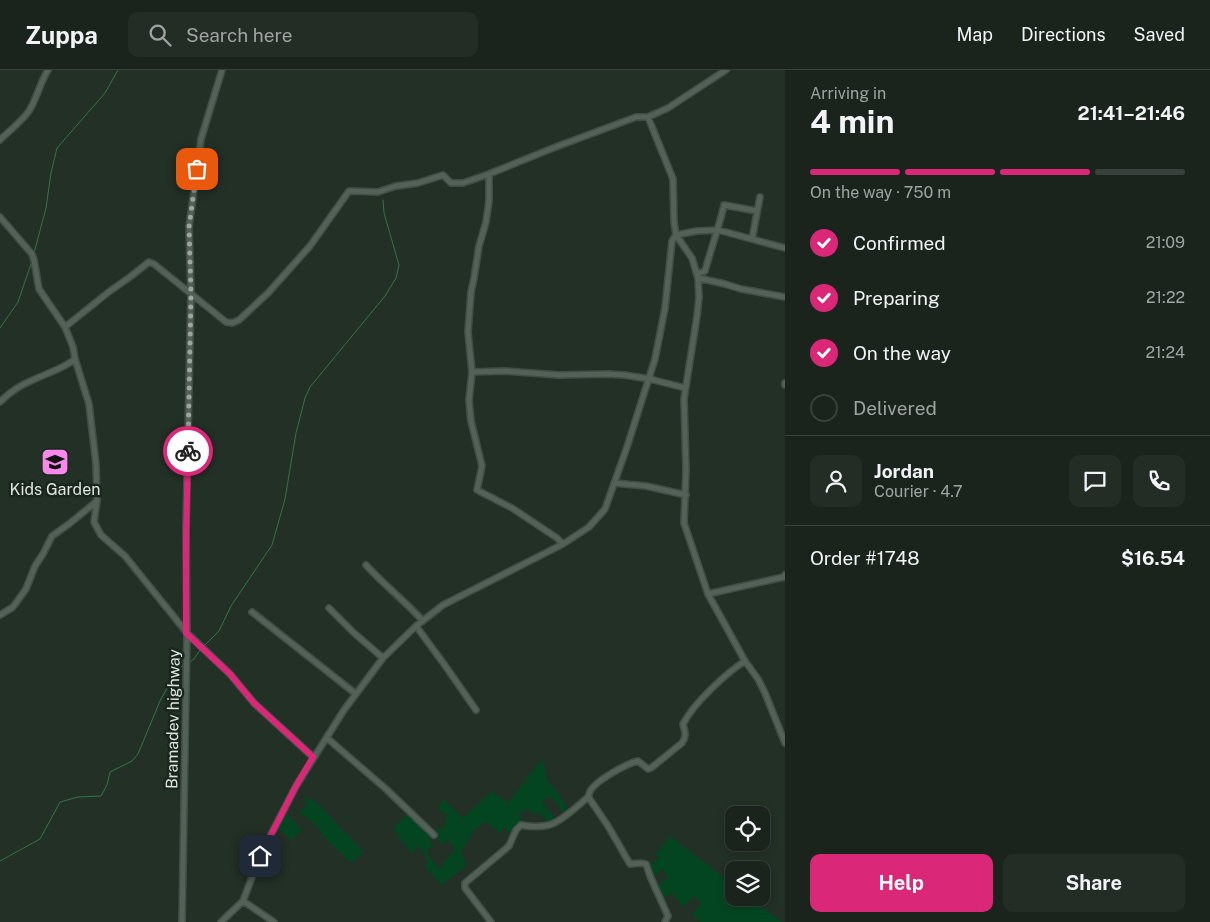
<!DOCTYPE html>
<meta charset="utf-8">
<style>
:root{--surface:#1a241c;--page:#232c25;--text:#f1f3f6;--muted:#9fa4a3;--line:#38413b;--accent:#db2777}
body{margin:0;font-family:"Public Sans",sans-serif;background:var(--page);color:var(--text);height:100vh;display:flex;flex-direction:column;font-size:19px;white-space:nowrap}
*{box-sizing:border-box;margin:0}
p{font-size:16px;color:var(--muted)}
.icon{flex:none;width:28px;height:28px;fill:none;stroke:currentColor;stroke-width:2;stroke-linecap:round;stroke-linejoin:round}
.map{position:relative;flex:1;overflow:hidden}
.side{display:flex;flex-direction:column;background:var(--surface);width:425px}
.side>*{flex:none}
.controls{position:absolute;left:725px;top:736px;display:grid;gap:10px}
.controls a{display:grid;place-items:center;width:45px;height:45px;border-radius:10px;background:var(--surface);box-shadow:0 2px 8px #0003,0 0 0 1px var(--line);font-size:25px}
.pin{position:absolute;display:grid;place-items:center;width:42px;height:42px;color:#fff;margin:-21px;border-radius:10px;box-shadow:0 2px 8px #0006}
.courier{position:absolute;display:grid;place-items:center;width:50px;height:50px;margin:-25px;border:4px solid #db2777;border-radius:50%;background:#fff;color:#222;box-shadow:0 1px 6px #0007}
.summary em{font-style:normal;font-weight:700}
.summary div{display:flex;flex-direction:column-reverse}
.summary{display:flex;align-items:center;justify-content:space-between;height:85px;padding:0 25px}
h1{font-size:32px;font-weight:700;line-height:38px}
.bar{display:grid;grid-template-columns:repeat(4,1fr);gap:8px 5px;align-content:center;height:60px;padding:0 25px}
.bar i{height:6px;border-radius:4px;background:var(--line)}
.bar .active{background:var(--accent)}
.bar p{grid-column:span 4}
.line{display:flex;align-items:center;gap:12px;padding:0 25px;border-top:1px solid var(--line)}
.line div{flex:1}
.round{display:grid;place-items:center;flex:none;width:52px;height:52px;border-radius:10px;background:var(--page)}
ol{padding:0 25px;list-style:none}
li{display:flex;align-items:center;gap:15px;height:55px}
li p{margin-inline-start:auto}
li .icon{padding:5px;border-radius:50%;background:var(--accent);color:#fff;stroke-width:4}
li:last-child{color:var(--muted)}
li i{width:28px;height:28px;border:2px solid var(--line);border-radius:50%}
.primary-button{display:flex;gap:10px;margin-top:auto;padding:10px 25px}
.primary-button a{flex:1;height:58px;border-radius:10px;background:var(--accent);color:#fff;font-size:20px;font-weight:700;line-height:58px;text-align:center}
.primary-button a+a{background:var(--page);color:var(--text)}
header{display:flex;align-items:center;gap:30px;box-sizing:border-box;height:70px;padding:0 25px;background:var(--surface);border-bottom:1px solid var(--line)}
header strong{font-size:24px}
nav{display:flex;gap:28px;margin-inline-start:auto;font-size:18px}
.search{width:350px;height:45px;background:var(--page);display:flex;align-items:center;gap:12px;box-sizing:border-box;padding:0 18px;border-radius:10px;color:var(--muted);font-size:19px}
main{display:flex;flex:1;min-height:0}
.map>svg:first-child{display:block}
.grass{fill:#044521}
.lines{fill:none;stroke-linecap:round;stroke-linejoin:round}
.stream{stroke:#307648;stroke-width:1}
.minor-casing{stroke:#424d45;stroke-width:8}
.minor{stroke:#536156;stroke-width:5}
.done{stroke:#9ca69e;stroke-width:5;stroke-dasharray:0 9}
.route{stroke:#db2777;stroke-width:6}
.labels{text-anchor:middle;dominant-baseline:central;stroke-width:5;stroke-linejoin:round;paint-order:stroke}
.poi-label{font-size:16px;fill:#dde5df;stroke:#1a261d}
.street-label{font-size:16px;fill:#dde5df;stroke:#1a261d}
</style>
<header>
<strong>Zuppa</strong>
<div class="search"><svg class="icon" aria-label="search" viewBox="0 0 24 24"><circle cx="10" cy="10" r="6"/><path d="M15 15l6 6"/></svg>Search here</div>
<nav><a>Map</a><a>Directions</a><a>Saved</a></nav>
</header>
<main>
<div class="map">
<svg width="785" height="852" viewBox="0 0 785 852">
<rect width="100%" height="100%" fill="#233026"/>
<path class="grass" d="M543 688 547 710 559 724 569 741 564 744 555 731 549 726 542 732 556 750 549 753 538 742 533 745 528 738 519 745 524 752 511 764 504 758 499 763 486 751 472 762 464 778 460 782 467 795 441 815 425 797 428 790 419 776 411 783 393 759 409 742 432 765 429 771 433 776 427 780 429 786 439 799 455 779 448 770 442 775 433 761 444 757 447 746 438 738 443 729 463 748 492 721 508 733Z
M306 727 316 732 364 782 351 793 323 766C319 756 309 749 299 743L308 734 304 730Z
M284 742 302 760 291 770 277 757Z
M670 766 734 815V828H750L782 852H700L692 845 701 833 695 826 683 837 672 823 663 829 656 817 667 808 663 799 653 808 648 796 651 792 653 793 659 787 656 784Z"/>
<g class="lines">
<path class="stream" d="M34 183 46 138 51 103 57 78 105 23 118 0
M0 258 18 232 32 191
M203 577 219 561 231 536 272 475 285 429 296 363 305 328 310 317 385 226 396 208 399 195 384 143 383 130
M188 593 194 589 200 580
M0 791 40 769 60 732 78 727 101 726 107 715 110 702 132 691 138 684 160 631 177 600 184 595"/>
<defs>
<path id="minor" d="M648 47 673 109 674 152 676 165 692 188 698 208 699 227 697 246 684 329 686 400 684 453 708 524 745 591 758 609 765 623 785 673
M0 70C9 61 21 52 29 41 37 28 40 13 48 0
M489 104V131L486 152 479 176 474 208 471 222 468 262 472 302 469 330 471 351 482 396 477 420 512 438 557 468 563 474
M0 147 32 184 34 190 39 219 65 257
M752 169 760 127
M697 204 705 201C711 179 719 157 724 135L757 141
M698 208 725 214 741 219 785 227
M75 289 89 334 96 394 97 431 94 452 101 465 125 486 187 563 230 604 254 633 313 687
M472 302 505 301 559 305 608 304 624 305 650 309 685 318
M785 313V315
M0 332C9 323 20 315 33 310 47 303 63 299 75 289L73 277 65 257 110 221 130 207 149 192 154 194 226 252 232 253 239 250 268 223 310 176 349 121 378 122 396 116 418 113 443 105 451 113H463L489 104 553 78 636 47H648L668 38 726 0
M614 413 646 416 686 425
M366 495C384 515 405 531 423 551
M708 524 784 507 785 505
M329 538 354 563 383 588
M252 542 356 624
M0 545 13 537 18 530 26 519 35 496 43 484 52 466 69 454 97 431
M416 556 444 594 476 640
M327 668 386 719 434 765
M243 831 274 852
M182 852 187 563 186 457 191 223 189 157 201 69 222 0
M221 852 243 831 260 786 296 716 344 640 383 588 416 556 443 535 563 474 589 457 605 439 627 377 655 289 665 238 672 171 676 165 697 161 718 160 785 178
M491 852 465 818V813L509 776 516 760 521 755C531 757 540 757 549 755 561 752 579 735 588 727
M665 852 668 846 650 806 646 794C640 792 636 794 630 794L608 756 591 731C589 728 588 727 589 724 592 712 626 694 638 691L648 699 651 698 682 673C687 666 685 662 683 654 694 633 725 604 745 591"/>
</defs>
<use href="#minor" class="minor-casing"/>
<use href="#minor" class="minor"/>
</g>
<g class="lines">
<path class="done" d="M188 381 191 223 189 157 197 99"/>
<path class="route" d="M188 381 186 469V563L230 604 254 633 313 687 296 716 260 786"/>
</g>
<defs>
<symbol id="school-square" viewBox="-11 -11 22 22"><rect x="-9" y="-9" width="18" height="18" rx="4" fill="#f888e9" stroke="#1a261d"/><path d="M0-5L7-2L0 1L-7-2ZM-4 1L0 2.5L4 1V4Q0 6-4 4Z" fill="#111"/></symbol>
</defs>
<g fill-rule="evenodd">
<use href="#school-square" x="39" y="376" width="32" height="32"/>
</g>
<g class="labels">
<g class="poi-label">
<text x="55" y="419">Kids Garden</text>
</g>
<g class="street-label">
<text transform="translate(173 649) rotate(-89)">Bramadev highway</text>
</g>
</g>
</svg>
<div class="controls">
<a><svg class="icon" aria-label="locate" viewBox="0 0 24 24"><circle cx="12" cy="12" r="6"/><path d="M12 2v4M12 18v4M2 12h4M18 12h4"/></svg></a>
<a><svg class="icon" aria-label="layers" viewBox="0 0 24 24"><path d="M12 4l9 5-9 5-9-5zM3 14l9 5 9-5"/></svg></a>
</div>
<div class="pin" style="left:197px;top:99px;background:#ea580c"><svg class="icon" aria-label="bag" viewBox="0 0 24 24"><path d="M5 8h14l-1 12H6zM9 8a3 3 0 0 1 6 0"/></svg></div>
<div class="pin" style="left:260px;top:786px;background:#1f2937"><svg class="icon" aria-label="home" viewBox="0 0 24 24"><path d="M3 11l9-7 9 7M6 9v11h12V9"/></svg></div>
<div class="courier" style="left:188px;top:381px"><svg class="icon" aria-label="bike" viewBox="0 0 24 24"><circle cx="6" cy="16" r="4"/><circle cx="18" cy="16" r="4"/><path d="M6 16l4-8h5l3 8M10 8l3 8H6M13 5h3"/></svg></div>
</div>
<section class="side">
<div class="summary"><div><h1>4 min</h1><p>Arriving in</p></div><em>21:41–21:46</em></div>
<div class="bar"><i class="active"></i><i class="active"></i><i class="active"></i><i></i><p>On the way · 750 m</p></div>
<ol>
<li><svg class="icon" aria-label="check" viewBox="0 0 24 24"><path d="M5 12l5 5 9-10"/></svg>Confirmed<p>21:09</p></li>
<li><svg class="icon" aria-label="check" viewBox="0 0 24 24"><path d="M5 12l5 5 9-10"/></svg>Preparing<p>21:22</p></li>
<li><svg class="icon" aria-label="check" viewBox="0 0 24 24"><path d="M5 12l5 5 9-10"/></svg>On the way<p>21:24</p></li>
<li><i></i>Delivered</li>
</ol>
<div class="line" style="height:90px"><a class="round"><svg class="icon" aria-label="person" viewBox="0 0 24 24"><circle cx="12" cy="8" r="4"/><path d="M4 21q1-7 8-7t8 7"/></svg></a><div><b>Jordan</b><p>Courier · 4.7</p></div><a class="round"><svg class="icon" aria-label="chat" viewBox="0 0 24 24"><path d="M4 5h16v11H9l-5 4z"/></svg></a><a class="round"><svg class="icon" aria-label="phone" viewBox="0 0 24 24"><path d="M5 4h4l2 5-3 2q2 4 5 5l2-3 5 2v4C11 20 4 13 5 4z"/></svg></a></div>
<div class="line" style="height:65px"><div>Order #1748</div><b>$16.54</b></div>
<div class="primary-button"><a>Help</a><a>Share</a></div>
</section>
</main>
